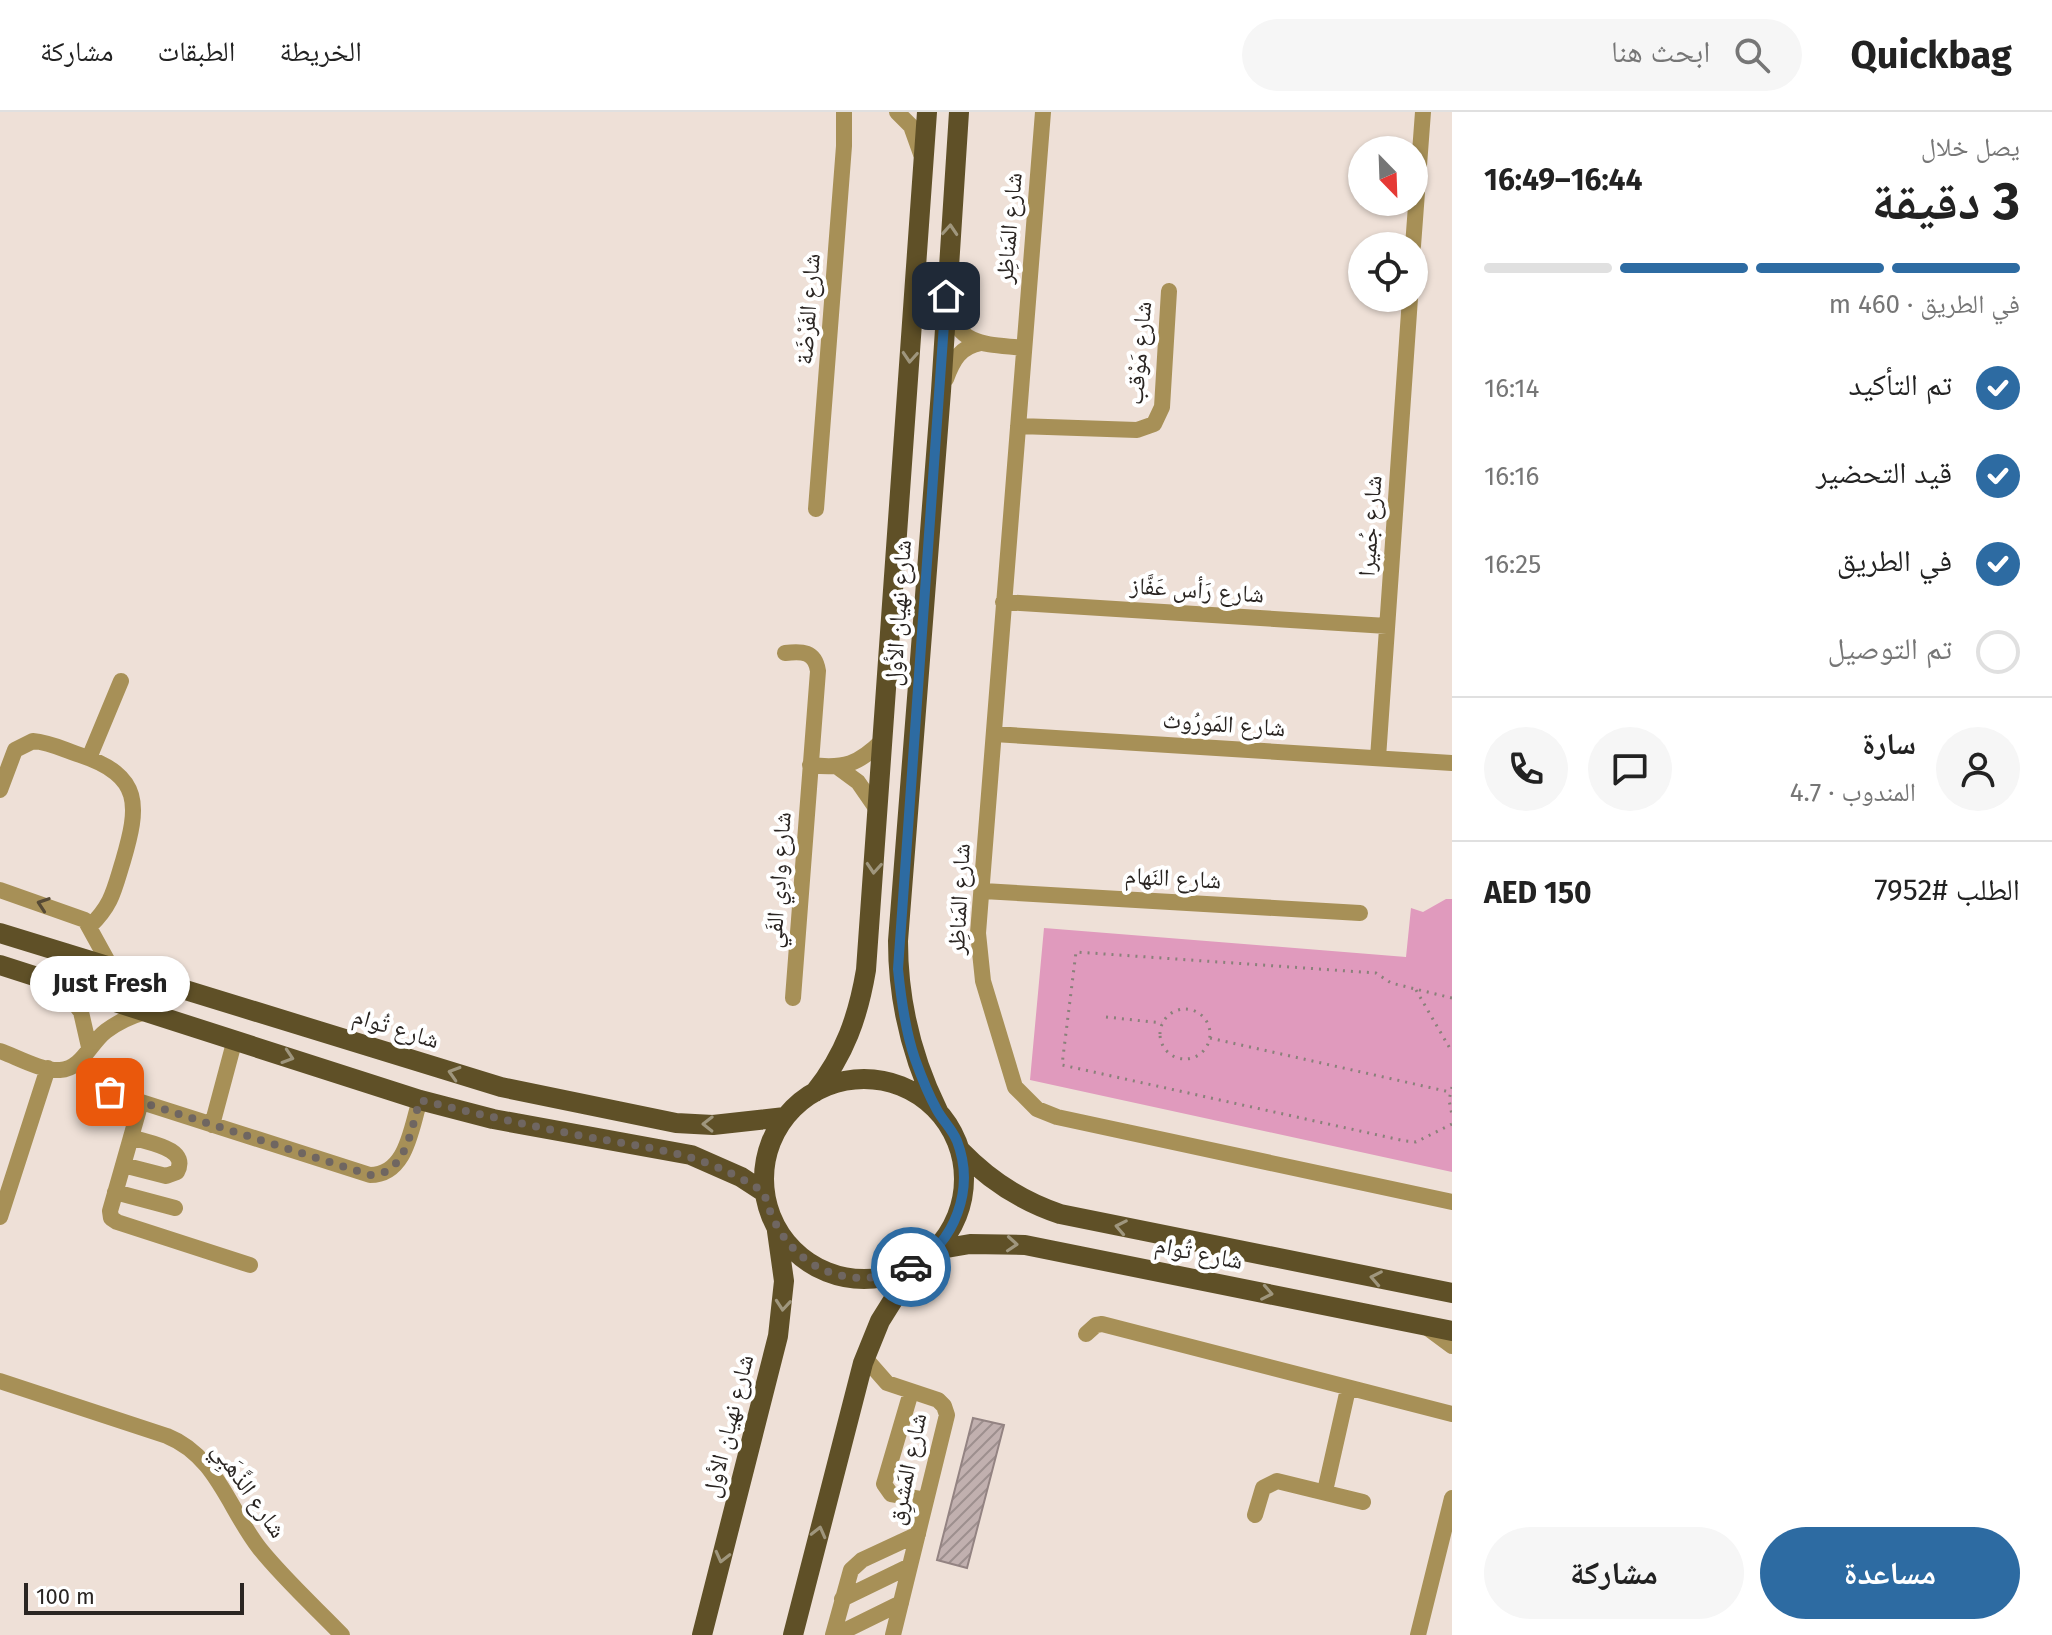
<!DOCTYPE html>
<html lang="ar">
<meta charset="utf-8">
<style>
:root{--surface:#fff;--page:#f6f6f6;--text:#222;--muted:#767676;--line:#e0e0e0;--accent:#2d6ba2}
body{margin:0;font-family:"Fira Sans","Noto Naskh Arabic",sans-serif;background:var(--page);color:var(--text);direction:rtl;height:100vh;display:flex;flex-direction:column;font-size:30px;white-space:nowrap}
*{box-sizing:border-box;margin:0}
p{font-size:26px;color:var(--muted)}
.icon{flex:none;width:44px;height:44px;fill:none;stroke:currentColor;stroke-width:2;stroke-linecap:round;stroke-linejoin:round}
.map{position:relative;flex:1;overflow:hidden;direction:ltr}
.panel{display:flex;flex-direction:column;background:var(--surface);width:600px}
.panel>*{flex:none}
.needle{width:52px;rotate:157deg}
.fabs{position:absolute;left:1348px;top:24px;display:grid;gap:16px}
.fabs a{display:grid;place-items:center;width:80px;height:80px;border-radius:50%;background:var(--surface);box-shadow:0 2px 6px #0004;font-size:40px}
.scale{position:absolute;left:24px;bottom:20px;width:220px;box-sizing:border-box;padding-left:8px;border:4px solid #2a2522;border-top:0;font-size:22px;line-height:28px;white-space:nowrap;color:#2a2522;-webkit-text-stroke:6px #fff;paint-order:stroke}
.pin{position:absolute;display:grid;place-items:center;width:68px;height:68px;color:#fff;margin:-34px;border-radius:16px;box-shadow:0 4px 12px #0006}
.courier{position:absolute;display:grid;place-items:center;width:80px;height:80px;margin:-40px;border:6px solid #2d6ba2;border-radius:50%;background:#fff;color:#222;box-shadow:0 2px 10px #0007}
.bubble{position:absolute;height:56px;border-radius:28px;background:var(--surface);box-shadow:0 2px 6px #0004;font-size:26px;font-weight:700;line-height:56px;text-align:center;direction:rtl}
.headline em{font-style:normal;font-weight:700}
.headline div{display:flex;flex-direction:column-reverse}
.headline{display:flex;align-items:center;justify-content:space-between;height:136px;padding:0 32px}
h1{font-size:52px;font-weight:700;line-height:60px}
.bar{display:grid;grid-template-columns:repeat(4,1fr);gap:12px 8px;align-content:center;height:96px;padding:0 32px}
.bar i{height:10px;border-radius:6px;background:var(--line)}
.bar .selected{background:var(--accent)}
.bar p{grid-column:span 4}
.line{display:flex;align-items:center;gap:20px;padding:0 32px;border-top:2px solid var(--line)}
.line div{flex:1}
.round{display:grid;place-items:center;flex:none;width:84px;height:84px;border-radius:42px;background:var(--page)}
ol{padding:0 32px;list-style:none}
li{display:flex;align-items:center;gap:24px;height:88px}
li p{margin-inline-start:auto}
li .icon{padding:8px;border-radius:50%;background:var(--accent);color:#fff;stroke-width:4}
li:last-child{color:var(--muted)}
li i{width:44px;height:44px;border:4px solid var(--line);border-radius:50%}
.cta{display:flex;gap:16px;margin-top:auto;padding:16px 32px}
.cta a{flex:1;height:92px;border-radius:48px;background:var(--accent);color:#fff;font-size:32px;font-weight:700;line-height:92px;text-align:center}
.cta a+a{background:var(--page);color:var(--text)}
header{display:flex;align-items:center;gap:48px;box-sizing:border-box;height:112px;padding:0 40px;background:var(--surface);border-bottom:2px solid var(--line)}
header strong{font-size:38px}
nav{display:flex;gap:44px;margin-inline-start:auto;font-size:28px}
.search{width:560px;height:72px;background:var(--page);display:flex;align-items:center;gap:20px;box-sizing:border-box;padding:0 28px;border-radius:44px;color:var(--muted);font-size:30px}
main{display:flex;flex:1;min-height:0}
.map>svg:first-child{display:block}
.green{fill:#e09abd}
.building{fill:url(#building-hatch);stroke:#938382;stroke-width:2}
.lines{fill:none;stroke-linecap:round;stroke-linejoin:round}
.path{stroke:#8a807a;stroke-width:3;stroke-dasharray:2 6;stroke-linecap:butt}
.minor{stroke:#a79057;stroke-width:16}
.major{stroke:#5f5027;stroke-width:20}
.oneway{stroke:#9f967d}
.oneway2{stroke:#564a35}
.done{stroke:#6f6661;stroke-width:8;stroke-dasharray:0 14.4}
.route{stroke:#2d6ba2;stroke-width:10}
.labels{text-anchor:middle;dominant-baseline:central;stroke-width:8;stroke-linejoin:round;paint-order:stroke}
.street-label{font-size:24px;fill:#2a2522;stroke:#fff}
</style>
<header>
<strong>Quickbag</strong>
<div class="search"><svg class="icon" aria-label="search" viewBox="0 0 24 24"><circle cx="10" cy="10" r="6"/><path d="M15 15l6 6"/></svg>ابحث هنا</div>
<nav><a>الخريطة</a><a>الطبقات</a><a>مشاركة</a></nav>
</header>
<main>
<section class="panel">
<div class="headline"><div><h1>3 دقيقة</h1><p>يصل خلال</p></div><em>16:44–16:49</em></div>
<div class="bar"><i class="selected"></i><i class="selected"></i><i class="selected"></i><i></i><p>في الطريق · 460 m</p></div>
<ol>
<li><svg class="icon" aria-label="check" viewBox="0 0 24 24"><path d="M5 12l5 5 9-10"/></svg>تم التأكيد<p>16:14</p></li>
<li><svg class="icon" aria-label="check" viewBox="0 0 24 24"><path d="M5 12l5 5 9-10"/></svg>قيد التحضير<p>16:16</p></li>
<li><svg class="icon" aria-label="check" viewBox="0 0 24 24"><path d="M5 12l5 5 9-10"/></svg>في الطريق<p>16:25</p></li>
<li><i></i>تم التوصيل</li>
</ol>
<div class="line" style="height:144px"><a class="round"><svg class="icon" aria-label="person" viewBox="0 0 24 24"><circle cx="12" cy="8" r="4"/><path d="M4 21q1-7 8-7t8 7"/></svg></a><div><b>سارة</b><p>المندوب · 4.7</p></div><a class="round"><svg class="icon" aria-label="chat" viewBox="0 0 24 24"><path d="M4 5h16v11H9l-5 4z"/></svg></a><a class="round"><svg class="icon" aria-label="phone" viewBox="0 0 24 24"><path d="M5 4h4l2 5-3 2q2 4 5 5l2-3 5 2v4C11 20 4 13 5 4z"/></svg></a></div>
<div class="line" style="height:104px"><div>الطلب #7952</div><b>AED 150</b></div>
<div class="cta"><a>مساعدة</a><a>مشاركة</a></div>
</section>
<div class="map">
<svg width="1452" height="1523" viewBox="0 0 1452 1523">
<defs>
<pattern id="building-hatch" width="6" height="6" patternUnits="userSpaceOnUse" patternTransform="scale(2)"><rect width="6" height="6" fill="#c1b0af"/><path d="M-1 1l2-2M0 6l6-6M5 7l2-2" fill="none" stroke="#9d8f8e"/></pattern>
</defs>
<rect width="100%" height="100%" fill="#eee0d7"/>
<path class="green" d="M1446 787H1452V1060L1030 968 1044 816 1406 845 1411 796 1423 800Z"/>
<path class="building" d="M973 1306 1004 1313 967 1456 937 1448Z"/>
<g class="lines">
<path class="path" d="M1416 878 1452 940
M1452 886 1391 871 1376 861 1076 840 1062 953 1405 1029 1416 1030 1452 1012
M1160 922a25 25 0 1 1 50 0a25 25 0 1 1-50 0Z
M1106 905 1162 911
M1210 926 1450 980
M1452 975 1449 988 1452 1003"/>
<path class="minor" d="M897 0 911 14 921 42
M1043 0 978 821 983 869 1015 975 1037 997 1057 1005 1452 1090
M1413 134 1423 0
M949 196C960 236 989 232 1024 236
M946 267C953 248 960 235 981 231
M1018 314 1137 318 1154 312 1162 295 1169 179
M816 397 844 34V0
M1003 490 1387 514
M785 541C802 539 815 539 818 559L793 886
M994 622 1452 651
M89 646 121 569
M1378 646 1410 186
M810 653C844 657 858 653 883 628
M839 656 858 670 878 699
M0 678 15 638 33 629C49 630 65 638 80 643 143 664 139 694 123 749 114 778 112 793 90 814
M0 778 85 808 112 857
M983 779 1360 801
M60 872 81 900 89 935
M0 939C17 945 41 959 60 958 82 957 90 931 106 919 118 910 131 904 145 900
M110 980 370 1063C407 1063 411 1015 420 988
M141 990 110 1099 111 1106 117 1110 250 1153
M212 1013 235 927
M123 1053 166 1064 177 1060C190 1036 148 1031 131 1025
M115 1080 175 1096
M0 1105 48 956
M1425 1214 1452 1234
M1086 1222 1096 1213 1102 1212 1452 1302
M865 1246 887 1271 938 1288 944 1294 947 1303 893 1523
M0 1269 167 1324C217 1344 229 1398 260 1437 285 1468 315 1495 342 1523
M911 1280 884 1372 891 1382 926 1388
M1325 1379 1348 1277
M1255 1403 1263 1376 1277 1369 1363 1390
M842 1487 910 1454
M833 1523 851 1458 862 1448 918 1422
M836 1523 901 1491
M1418 1523 1452 1386"/>
<path class="major" d="M0 821 501 975 676 1011 713 1013 785 1005
M0 853 420 988 493 1007 691 1043 741 1065 764 1080
M764 1067a100 100 0 1 1 200 0a100 100 0 1 1-200 0Z
M815 980C845 942 858 905 866 858L927 0
M938 999C911 944 898 890 898 829L941 279 959 0
M961 1039C990 1069 1021 1089 1060 1102L1452 1181
M935 1138 970 1132 1025 1133 1452 1219
M702 1523 778 1224 784 1169 777 1119
M793 1523 863 1251 880 1209 915 1153"/>
</g>
<defs><path id="oneway-chevron" d="M-2-3.5L2.5 0L-2 3.5" fill="none" stroke-width="1.6" stroke-linecap="round" stroke-linejoin="round" transform="scale(2)"/></defs>
<g class="oneway">
<use href="#oneway-chevron" transform="translate(950 118) rotate(-86)"/>
<use href="#oneway-chevron" transform="translate(910 245) rotate(94)"/>
<use href="#oneway-chevron" transform="translate(874 756) rotate(94)"/>
<use href="#oneway-chevron" transform="translate(288 945) rotate(18)"/>
<use href="#oneway-chevron" transform="translate(454 961) rotate(-163)"/>
<use href="#oneway-chevron" transform="translate(708 1012) rotate(-179)"/>
<use href="#oneway-chevron" transform="translate(1121 1115) rotate(-169)"/>
<use href="#oneway-chevron" transform="translate(1012 1132) rotate(4)"/>
<use href="#oneway-chevron" transform="translate(1376 1166) rotate(-169)"/>
<use href="#oneway-chevron" transform="translate(1267 1181) rotate(11)"/>
<use href="#oneway-chevron" transform="translate(783 1193) rotate(95)"/>
<use href="#oneway-chevron" transform="translate(819 1420) rotate(-76)"/>
<use href="#oneway-chevron" transform="translate(722 1445) rotate(104)"/>
</g>
<use class="oneway2" href="#oneway-chevron" transform="translate(43 792) rotate(-161)"/>
<g class="lines">
<path class="done" d="M110 980 370 1063C407 1063 411 1015 420 988 472 1001 524 1012 577 1023 650 1037 699 1038 764 1080 781 1151 843 1185 911 1155"/>
<path class="route" d="M911 1155C956 1131 975 1076 957 1029 952 1017 943 1009 937 998 928 982 921 964 915 947 905 918 901 887 898 857L946 184"/>
</g>
<g class="labels">
<g class="street-label">
<text transform="translate(1009 116) rotate(-85)">شارع المَناظِر</text>
<text transform="translate(808 197) rotate(-86)">شارع الفَرْضَة</text>
<text transform="translate(1139 241) rotate(-85)">شارع مَوْقب</text>
<text transform="translate(1370 414) rotate(-86)">شارع جُميرا</text>
<text transform="translate(1197 478) rotate(4)">شارع رَأس عَفَّاز</text>
<text transform="translate(898 501) rotate(-86)">شارع نهيان الأول</text>
<text transform="translate(1224 612) rotate(4)">شارع المَورُوث</text>
<text transform="translate(1173 766) rotate(3)">شارع النَهام</text>
<text transform="translate(778 768) rotate(-86)">شارع وادِي الفَي</text>
<text transform="translate(959 787) rotate(-87)">شارع المَناظِر</text>
<text transform="translate(396 916) rotate(17)">شارع تُوام</text>
<text transform="translate(1199 1141) rotate(11)">شارع تُوام</text>
<text transform="translate(728 1314) rotate(-76)">شارع نهيان الأول</text>
<text transform="translate(907 1357) rotate(-78)">شارع المَشرِق</text>
<text transform="translate(249 1378) rotate(55)">شارع الذَّهَبِي</text>
</g>
</g>
</svg>
<div class="fabs">
<a><svg class="needle" viewBox="-14 -14 28 28"><path d="M0-13l5 13h-10z" fill="#e53935"/><path d="M0 13l5-13h-10z" fill="#767676"/></svg></a>
<a><svg class="icon" aria-label="locate" viewBox="0 0 24 24"><circle cx="12" cy="12" r="6"/><path d="M12 2v4M12 18v4M2 12h4M18 12h4"/></svg></a>
</div>
<div class="scale">100 m</div>
<div class="pin" style="left:110px;top:980px;background:#ea580c"><svg class="icon" aria-label="bag" viewBox="0 0 24 24"><path d="M5 8h14l-1 12H6zM9 8a3 3 0 0 1 6 0"/></svg></div>
<div class="pin" style="left:946px;top:184px;background:#1f2937"><svg class="icon" aria-label="home" viewBox="0 0 24 24"><path d="M3 11l9-7 9 7M6 9v11h12V9"/></svg></div>
<div class="courier" style="left:911px;top:1155px"><svg class="icon" aria-label="car" viewBox="0 0 24 24"><path d="M5 17H2v-5l4-1 3-4h7l3 4 3 1v5h-3M9 17h6M6 11h13"/><circle cx="7" cy="17" r="2"/><circle cx="17" cy="17" r="2"/></svg></div>
<div class="bubble" style="left:30px;top:844px;width:160px">Just Fresh</div>
</div>
</main>
